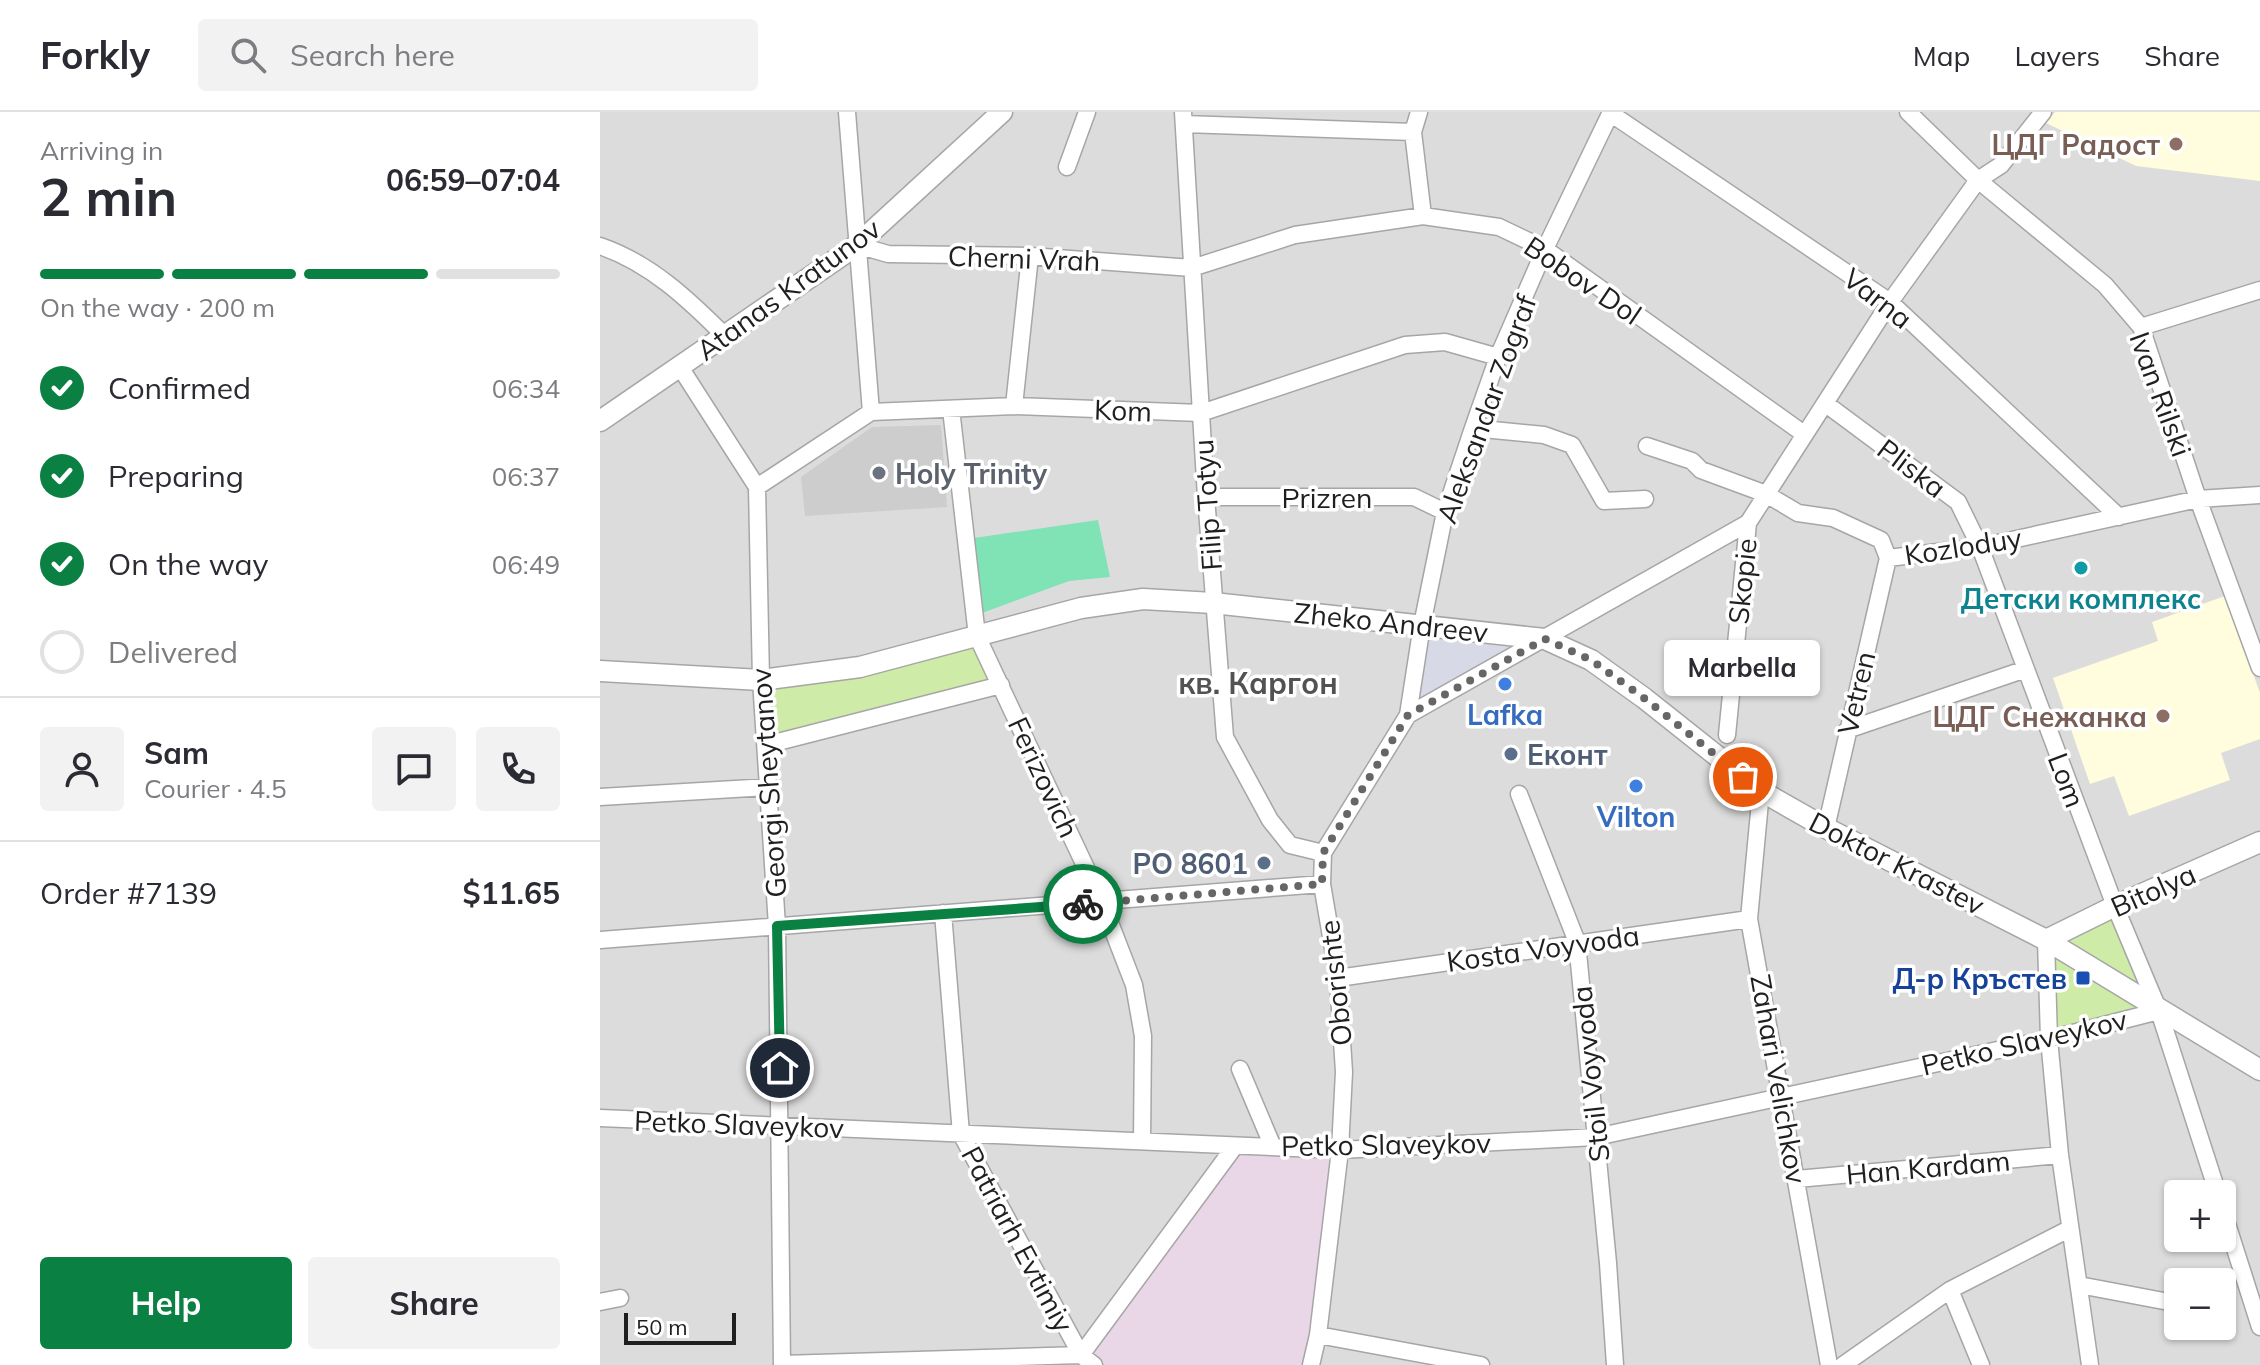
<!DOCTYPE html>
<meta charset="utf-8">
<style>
:root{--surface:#fff;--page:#f2f2f3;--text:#2b2b33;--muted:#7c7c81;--line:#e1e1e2;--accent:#0b8043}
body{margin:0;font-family:Mulish,sans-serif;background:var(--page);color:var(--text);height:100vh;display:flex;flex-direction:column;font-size:30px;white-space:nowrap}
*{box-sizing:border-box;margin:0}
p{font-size:26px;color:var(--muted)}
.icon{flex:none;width:44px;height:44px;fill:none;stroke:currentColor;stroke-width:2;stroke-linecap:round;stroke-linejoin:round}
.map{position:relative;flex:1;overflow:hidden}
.sheet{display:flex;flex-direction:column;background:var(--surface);width:600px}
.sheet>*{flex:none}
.tools{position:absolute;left:1564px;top:1068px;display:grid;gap:16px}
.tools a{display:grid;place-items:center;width:72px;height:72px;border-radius:8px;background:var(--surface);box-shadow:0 2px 6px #0004;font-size:40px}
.scale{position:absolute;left:24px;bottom:20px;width:112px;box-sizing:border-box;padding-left:8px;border:4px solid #1f1f1f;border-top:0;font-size:22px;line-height:28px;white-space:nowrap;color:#1f1f1f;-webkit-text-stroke:6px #fff;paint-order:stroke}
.pin{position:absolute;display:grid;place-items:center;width:68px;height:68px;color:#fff;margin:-34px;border:4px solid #fff;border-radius:50%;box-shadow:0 2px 8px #0007}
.courier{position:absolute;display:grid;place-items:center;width:80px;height:80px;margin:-40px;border:6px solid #0b8043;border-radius:50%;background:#fff;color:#222;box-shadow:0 2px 10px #0007}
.bubble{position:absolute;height:56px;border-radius:8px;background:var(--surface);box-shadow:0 2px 6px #0004;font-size:26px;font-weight:700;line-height:56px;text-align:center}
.overview em{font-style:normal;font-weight:700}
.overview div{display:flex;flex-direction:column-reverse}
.overview{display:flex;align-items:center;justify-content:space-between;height:136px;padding:0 40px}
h1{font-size:52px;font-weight:700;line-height:60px}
.bar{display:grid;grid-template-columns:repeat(4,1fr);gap:12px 8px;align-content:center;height:96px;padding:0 40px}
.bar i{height:10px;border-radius:6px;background:var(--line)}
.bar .on{background:var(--accent)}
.bar p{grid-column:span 4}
.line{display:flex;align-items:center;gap:20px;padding:0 40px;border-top:2px solid var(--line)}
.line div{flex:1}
.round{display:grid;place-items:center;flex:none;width:84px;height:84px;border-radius:8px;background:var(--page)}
ol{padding:0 40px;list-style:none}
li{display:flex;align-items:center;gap:24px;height:88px}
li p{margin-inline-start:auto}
li .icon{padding:8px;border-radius:50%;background:var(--accent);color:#fff;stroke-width:4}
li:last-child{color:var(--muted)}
li i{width:44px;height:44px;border:4px solid var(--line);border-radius:50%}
.cta{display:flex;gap:16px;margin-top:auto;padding:16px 40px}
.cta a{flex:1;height:92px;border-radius:8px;background:var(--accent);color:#fff;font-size:32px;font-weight:700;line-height:92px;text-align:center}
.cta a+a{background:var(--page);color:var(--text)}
header{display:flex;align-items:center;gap:48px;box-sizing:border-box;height:112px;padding:0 40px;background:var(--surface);border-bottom:2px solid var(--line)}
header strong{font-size:38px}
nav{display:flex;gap:44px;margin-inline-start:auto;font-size:28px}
.search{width:560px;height:72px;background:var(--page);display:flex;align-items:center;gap:20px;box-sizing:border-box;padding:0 28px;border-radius:8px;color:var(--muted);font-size:30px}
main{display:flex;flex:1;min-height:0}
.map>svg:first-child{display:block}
.residential{fill:#dddcdc;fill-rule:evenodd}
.industrial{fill:#e9d6e7}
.education{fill:#fffdde}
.religious{fill:#cdcdcd}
.grass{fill:#ceeca8}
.pitch{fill:#7fe3b6}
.plaza{fill:#d8d9e6}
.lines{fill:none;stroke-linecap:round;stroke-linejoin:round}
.minor-casing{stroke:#a6a6a6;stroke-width:19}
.tertiary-casing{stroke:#a6a6a6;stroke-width:23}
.minor{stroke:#fff;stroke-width:16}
.tertiary{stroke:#fff;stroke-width:20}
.done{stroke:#686664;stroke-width:8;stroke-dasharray:0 14.4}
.route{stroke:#0b8043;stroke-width:10}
.education-dot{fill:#8d6e63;stroke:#fff;stroke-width:3}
.worship-dot{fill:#6b7280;stroke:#fff;stroke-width:3}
.culture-dot{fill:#0f9aa8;stroke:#fff;stroke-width:3}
.shop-dot{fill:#3f7fe0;stroke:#fff;stroke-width:3}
.service-dot{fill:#5c6f8a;stroke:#fff;stroke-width:3}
.transit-dot{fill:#1a4fb4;stroke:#fff;stroke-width:3}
.labels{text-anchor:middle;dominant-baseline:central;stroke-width:7;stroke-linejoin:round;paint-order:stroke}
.education-label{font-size:28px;font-weight:bold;fill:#785e54;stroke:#fff;text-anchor:end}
.street-label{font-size:28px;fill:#1f1f1f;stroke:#fff}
.worship-label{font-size:28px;font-weight:bold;fill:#5b616d;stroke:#fff;text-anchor:start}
.culture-label{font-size:28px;font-weight:bold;fill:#0d838f;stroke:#fff}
.shop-label{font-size:28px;font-weight:bold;fill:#366cbe;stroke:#fff}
.service-label{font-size:28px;font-weight:bold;fill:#4e5e75;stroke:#fff;text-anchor:start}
.transit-label{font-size:28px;font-weight:bold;fill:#164399;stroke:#fff;text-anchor:end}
.neighbourhood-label{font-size:30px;font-weight:bold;fill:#525252;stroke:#fff}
</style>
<header>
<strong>Forkly</strong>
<div class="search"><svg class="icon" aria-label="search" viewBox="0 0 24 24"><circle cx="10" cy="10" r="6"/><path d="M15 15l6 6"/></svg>Search here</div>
<nav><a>Map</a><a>Layers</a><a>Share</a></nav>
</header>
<main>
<section class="sheet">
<div class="overview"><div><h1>2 min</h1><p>Arriving in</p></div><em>06:59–07:04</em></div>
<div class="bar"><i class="on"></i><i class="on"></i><i class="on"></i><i></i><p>On the way · 200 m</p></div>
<ol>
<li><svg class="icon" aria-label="check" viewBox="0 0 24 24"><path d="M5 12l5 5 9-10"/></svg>Confirmed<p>06:34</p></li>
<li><svg class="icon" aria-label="check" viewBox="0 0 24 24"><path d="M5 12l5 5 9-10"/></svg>Preparing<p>06:37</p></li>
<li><svg class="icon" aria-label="check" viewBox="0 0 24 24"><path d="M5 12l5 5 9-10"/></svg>On the way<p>06:49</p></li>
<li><i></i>Delivered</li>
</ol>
<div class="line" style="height:144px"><a class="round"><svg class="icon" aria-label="person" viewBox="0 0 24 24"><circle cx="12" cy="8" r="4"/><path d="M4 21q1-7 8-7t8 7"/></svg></a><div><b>Sam</b><p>Courier · 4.5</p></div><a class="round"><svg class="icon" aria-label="chat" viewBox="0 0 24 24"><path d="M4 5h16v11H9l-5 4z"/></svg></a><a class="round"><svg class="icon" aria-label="phone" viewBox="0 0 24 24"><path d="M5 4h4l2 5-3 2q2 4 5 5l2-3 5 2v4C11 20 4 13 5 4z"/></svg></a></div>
<div class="line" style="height:104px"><div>Order #7139</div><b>$11.65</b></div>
<div class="cta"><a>Help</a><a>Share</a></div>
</section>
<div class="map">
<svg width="1660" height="1253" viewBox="0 0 1660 1253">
<rect width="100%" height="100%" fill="#f0ebe4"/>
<path class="residential" d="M0 0H1660V1253H0ZM1578 1082H1622V1126H1578ZM1578 1170H1622V1214H1578Z"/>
<path class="industrial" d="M635 1034 740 1038 711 1253H494L481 1243Z"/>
<path class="education" d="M1455 0H1660V69L1536 54 1446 11Z
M1625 484 1660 581V627L1621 641 1630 668 1529 704 1514 664 1490 672 1453 566 1558 529 1552 510Z"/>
<path class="religious" d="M341 313 347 395 205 404 201 365 272 315Z"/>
<path class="grass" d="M377 524 401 573 166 633 161 568Z
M1515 794 1559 899 1449 927 1446 828Z"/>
<path class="pitch" d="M498 408 510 465 469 469 382 501 374 426Z"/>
<path class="plaza" d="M822 513 945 527 808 603Z"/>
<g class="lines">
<defs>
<path id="minor" d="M247 0 271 300
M583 0 606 385 625 625 670 708 690 733 723 741
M819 0 813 20 823 104
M1308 0 1378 68 1505 173 1541 215 1598 387 1660 556
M1010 1 1290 190 1519 405
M584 12 813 20
M467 55 487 0
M257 133 288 142 430 144 592 156 695 123 823 104 899 115 945 137 1204 322
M0 134C50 151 88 187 125 224
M1541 215 1660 178
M80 255 157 375 161 568 177 814 182 1253
M1226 292 1358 390 1380 435 1515 794 1559 899 1618 1082
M414 294 430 144
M351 297 377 524 502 790 534 873 543 924 542 1029
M873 316 944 323 972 333 1004 389 1045 387
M1047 334 1092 349 1101 358 1166 382 1198 401 1233 406 1281 428 1288 446 1380 435 1598 387 1660 383
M157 375 271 300 414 294 601 301 805 233 845 230 898 245
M606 385H814L845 400
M808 603 1148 411 1290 190 1378 68 1401 53 1443 0
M1247 618 1426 557
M1127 623 1148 411
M166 633 401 573
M1161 679 1149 807 1229 1253
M919 682 977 830 1008 1151 1015 1253
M0 685 168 675
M1226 716 1288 446
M343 801 361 1022 481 1243 494 1253
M0 828 722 772
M1446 828 1449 927 1460 1043 1490 1253
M738 866 1149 807
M640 957 673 1035
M0 1006 740 1038 996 1025 1449 927 1559 899
M1197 1067 1460 1043
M1622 1096 1660 1215
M1479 1173 1569 1190
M1350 1178 1381 1253
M0 1190 20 1186
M718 1223 881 1253
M182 1252 481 1243 635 1034
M711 1253 718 1223 740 1038 744 960 738 866 722 772 723 741 808 603 822 513 845 400 873 316 898 245 945 137 1011 0
M1243 1253 1350 1178 1469 1117"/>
<path id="tertiary" d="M0 309 257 133 402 0
M0 559 161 568 260 555 481 496 543 487 613 491 945 527 991 548 1044 586 1161 679 1226 716 1446 828 1660 958
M1446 828 1515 794 1660 730"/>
</defs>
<use href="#minor" class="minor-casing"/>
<use href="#tertiary" class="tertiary-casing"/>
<use href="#minor" class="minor"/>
<use href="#tertiary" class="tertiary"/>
</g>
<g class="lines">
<path class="done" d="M483 792 722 772 723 741 808 603 945 527 991 548 1044 586 1143 665"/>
<path class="route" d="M180 956 177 814 483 792"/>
</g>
<g class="education-dot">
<circle cx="1576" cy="32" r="8"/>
<circle cx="1563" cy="604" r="8"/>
</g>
<circle class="worship-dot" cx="279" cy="361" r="8"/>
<circle class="culture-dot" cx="1481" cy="456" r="8"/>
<g class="shop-dot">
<circle cx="905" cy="572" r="8"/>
<circle cx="1036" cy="674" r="8"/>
</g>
<g class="service-dot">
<circle cx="911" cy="642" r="8"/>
<circle cx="664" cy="751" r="8"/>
</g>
<rect class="transit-dot" x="1475" y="858" width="16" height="16" rx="4"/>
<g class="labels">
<g class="education-label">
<text x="1560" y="32">ЦДГ Радост</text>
<text x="1547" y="604">ЦДГ Снежанка</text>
</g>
<g class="street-label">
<text transform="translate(424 146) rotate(2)">Cherni Vrah</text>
<text transform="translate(983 168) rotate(34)">Bobov Dol</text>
<text transform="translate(188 177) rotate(-36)">Atanas Kratunov</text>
<text transform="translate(1278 186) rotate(38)">Varna</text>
<text transform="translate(1561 282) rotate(70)">Ivan Rilski</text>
<text transform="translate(886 297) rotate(-70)">Aleksandar Zograf</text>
<text transform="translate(523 298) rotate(2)">Kom</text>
<text transform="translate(1312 356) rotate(37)">Pliska</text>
<text x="727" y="385">Prizren</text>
<text transform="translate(607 393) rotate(-94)">Filip Totyu</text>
<text transform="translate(1363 434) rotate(-9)">Kozloduy</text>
<text transform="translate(1142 469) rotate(-84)">Skopie</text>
<text transform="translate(791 510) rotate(6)">Zheko Andreev</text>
<text transform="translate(1256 581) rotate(-77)">Vetren</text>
<text transform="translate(444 665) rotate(65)">Ferizovich</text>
<text transform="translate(1467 668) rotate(69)">Lom</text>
<text transform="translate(168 671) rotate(-94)">Georgi Sheytanov</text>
<text transform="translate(1297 751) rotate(27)">Doktor Krastev</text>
<text transform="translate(1553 778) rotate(-24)">Bitolya</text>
<text transform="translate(943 836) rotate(-8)">Kosta Voyvoda</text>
<text transform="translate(735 871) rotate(-96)">Oborishte</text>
<text transform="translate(1424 930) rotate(-13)">Petko Slaveykov</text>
<text transform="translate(990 962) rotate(-96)">Stoil Voyvoda</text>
<text transform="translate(1179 967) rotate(80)">Zahari Velichkov</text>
<text transform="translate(139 1012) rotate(2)">Petko Slaveykov</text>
<text transform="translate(786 1032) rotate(-1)">Petko Slaveykov</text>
<text transform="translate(1328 1055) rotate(-5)">Han Kardam</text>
<text transform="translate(418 1127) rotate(62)">Patriarh Evtimiy</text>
</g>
<g class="worship-label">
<text x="295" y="361">Holy Trinity</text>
</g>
<g class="culture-label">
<text x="1481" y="486">Детски комплекс</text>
</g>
<g class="shop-label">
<text x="905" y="602">Lafka</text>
<text x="1036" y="704">Vilton</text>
</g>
<g class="service-label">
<text x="927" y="642">Еконт</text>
<text x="648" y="751" text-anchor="end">PO 8601</text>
</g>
<g class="transit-label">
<text x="1467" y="866">Д-р Кръстев</text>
</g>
<g class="neighbourhood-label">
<text x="658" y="571">кв. Каргон</text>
</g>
</g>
</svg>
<div class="tools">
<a>+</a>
<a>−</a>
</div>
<div class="scale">50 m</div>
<div class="pin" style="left:1143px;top:665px;background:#ea580c"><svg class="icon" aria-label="bag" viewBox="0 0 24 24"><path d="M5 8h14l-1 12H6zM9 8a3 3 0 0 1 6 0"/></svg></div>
<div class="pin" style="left:180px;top:956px;background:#1f2937"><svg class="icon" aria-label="home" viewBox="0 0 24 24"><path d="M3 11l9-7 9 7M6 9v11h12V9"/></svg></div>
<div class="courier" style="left:483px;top:792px"><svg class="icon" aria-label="bike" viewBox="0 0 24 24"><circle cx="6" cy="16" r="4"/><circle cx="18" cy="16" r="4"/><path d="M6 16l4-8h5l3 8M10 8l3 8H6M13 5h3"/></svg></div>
<div class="bubble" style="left:1064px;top:528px;width:156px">Marbella</div>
</div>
</main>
